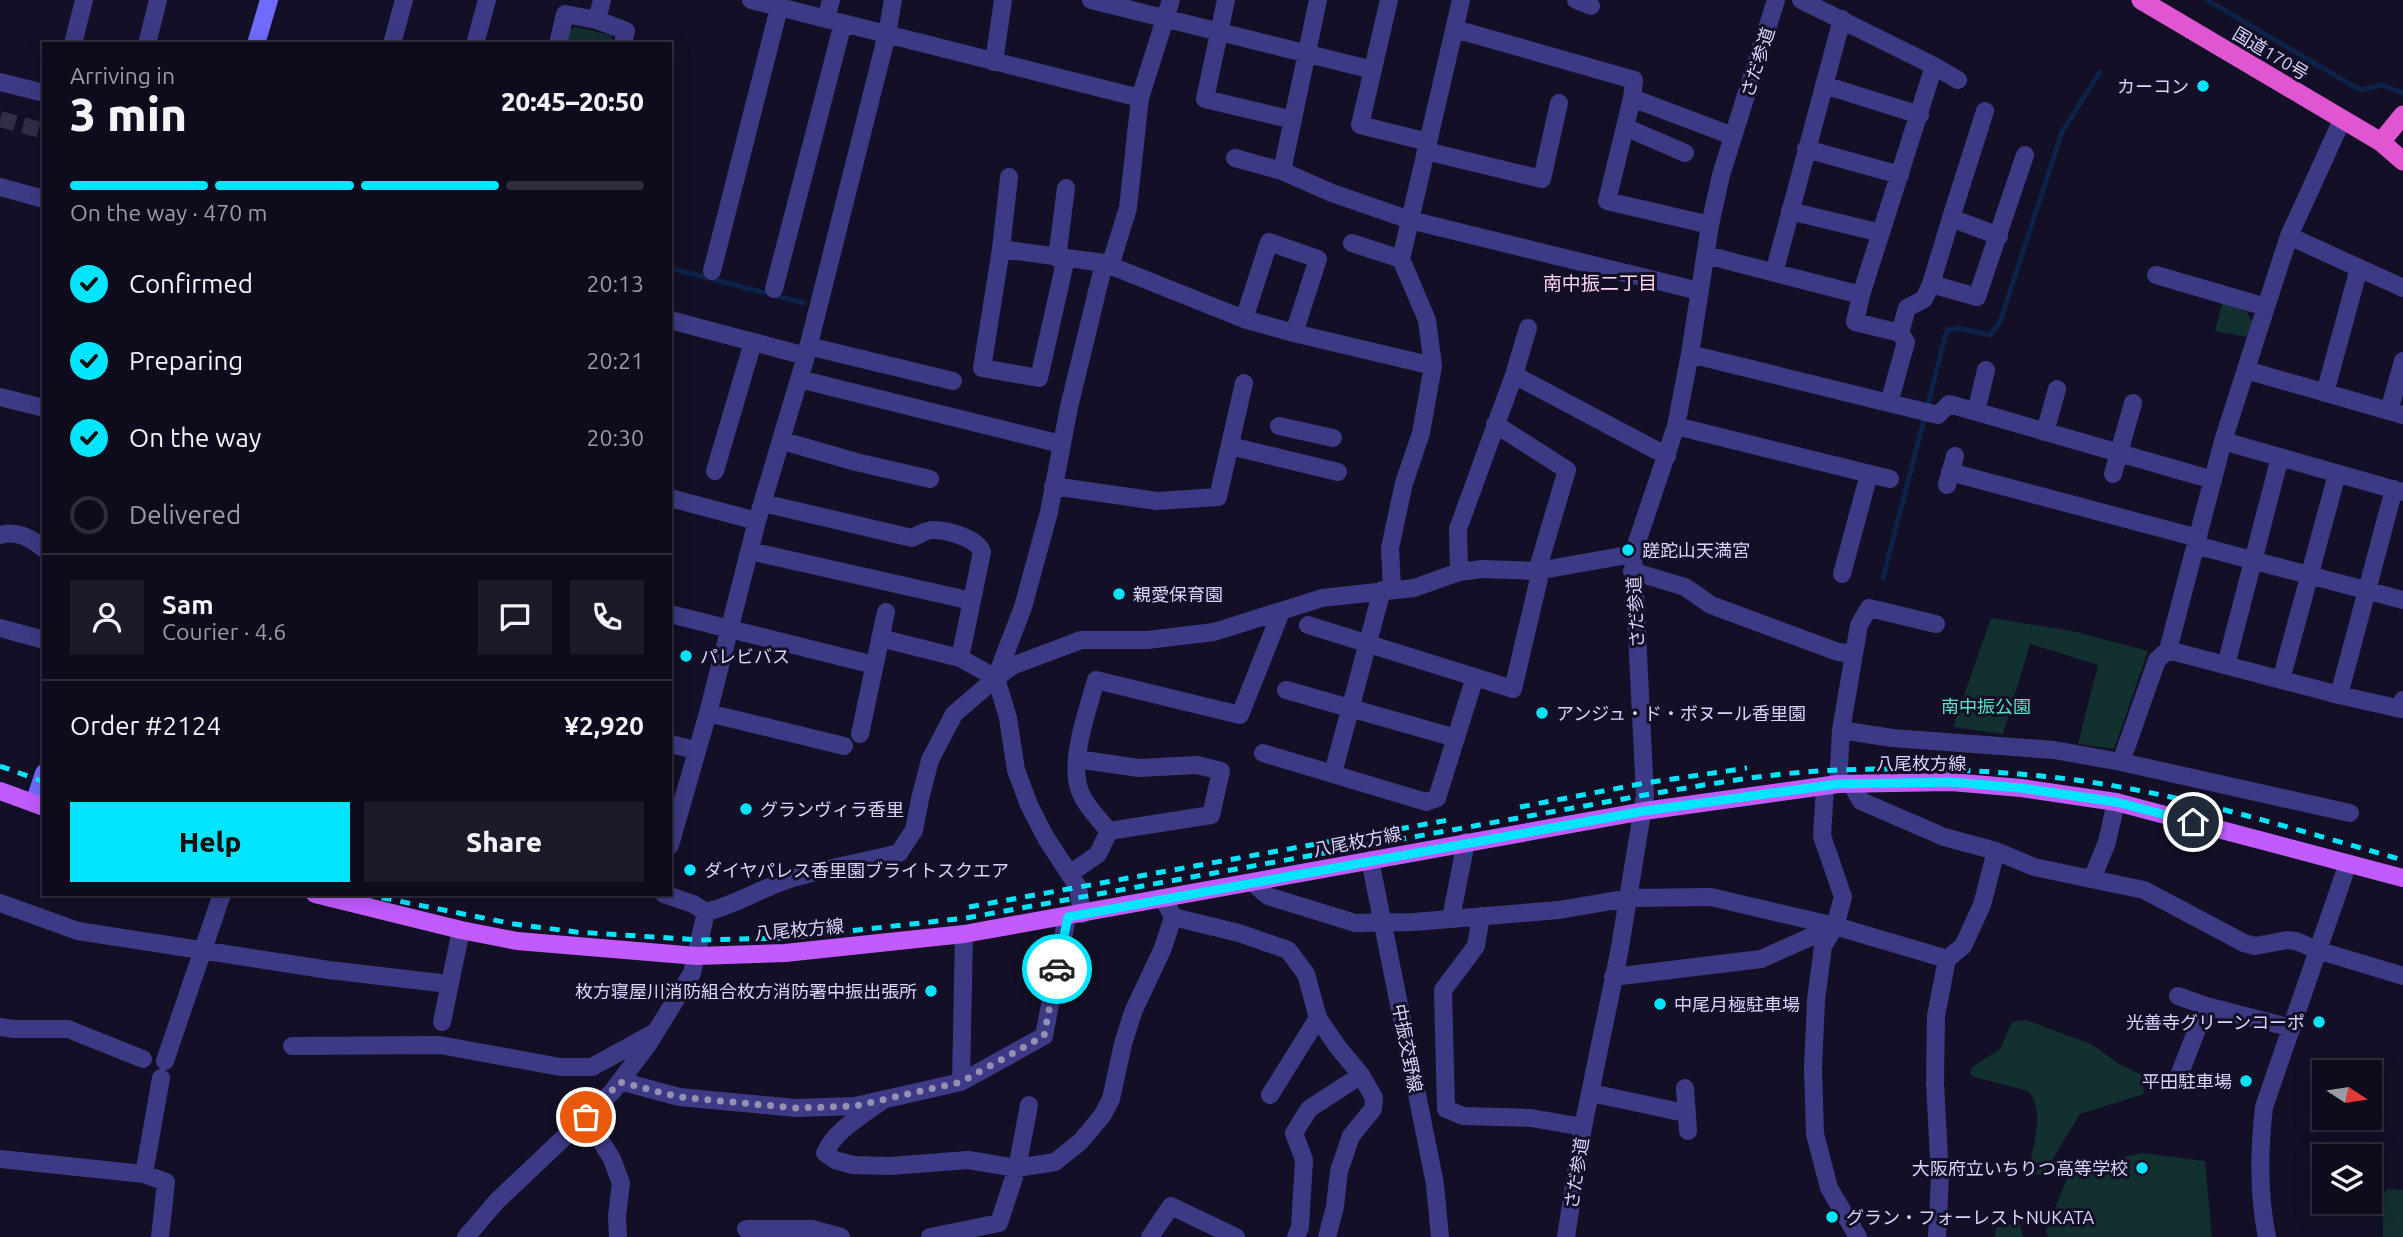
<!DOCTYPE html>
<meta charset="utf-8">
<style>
:root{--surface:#0e0b1c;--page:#1c1929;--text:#f1f3f6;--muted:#9b9ba3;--line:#2e2b3b;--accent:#00e5ff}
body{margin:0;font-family:Ubuntu,"Noto Sans JP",sans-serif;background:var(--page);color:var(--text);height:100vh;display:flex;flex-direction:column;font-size:26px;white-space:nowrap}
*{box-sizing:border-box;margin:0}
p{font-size:23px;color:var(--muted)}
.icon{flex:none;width:38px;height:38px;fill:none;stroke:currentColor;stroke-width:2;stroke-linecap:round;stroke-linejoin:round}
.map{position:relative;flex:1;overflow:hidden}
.side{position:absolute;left:42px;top:42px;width:630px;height:854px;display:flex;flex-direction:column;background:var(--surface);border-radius:0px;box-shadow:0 4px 18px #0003,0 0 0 2px var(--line)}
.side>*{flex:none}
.needle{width:46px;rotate:102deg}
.buttons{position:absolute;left:2312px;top:1060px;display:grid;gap:14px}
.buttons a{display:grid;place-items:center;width:70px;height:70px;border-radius:0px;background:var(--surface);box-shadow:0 4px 18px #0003,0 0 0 2px var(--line);font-size:35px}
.pin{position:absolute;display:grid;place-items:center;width:60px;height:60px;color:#fff;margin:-30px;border:4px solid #fff;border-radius:50%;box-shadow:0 2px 7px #0007}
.courier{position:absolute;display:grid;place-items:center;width:70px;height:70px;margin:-35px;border:5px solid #00e5ff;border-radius:50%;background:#fff;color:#222;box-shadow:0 2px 9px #0007}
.summary em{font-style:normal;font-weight:800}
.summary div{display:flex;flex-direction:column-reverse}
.summary{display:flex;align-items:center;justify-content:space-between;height:119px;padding:0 28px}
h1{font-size:46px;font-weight:800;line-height:52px}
.bar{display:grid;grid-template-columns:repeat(4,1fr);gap:10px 7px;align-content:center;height:84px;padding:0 28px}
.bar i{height:9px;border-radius:5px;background:var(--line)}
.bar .active{background:var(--accent)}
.bar p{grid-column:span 4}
.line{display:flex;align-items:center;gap:18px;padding:0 28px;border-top:2px solid var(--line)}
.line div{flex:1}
.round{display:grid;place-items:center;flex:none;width:74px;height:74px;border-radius:0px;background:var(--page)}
ol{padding:0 28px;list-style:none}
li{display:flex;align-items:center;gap:21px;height:77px}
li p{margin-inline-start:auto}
li .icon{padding:7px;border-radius:50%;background:var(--accent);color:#111;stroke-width:4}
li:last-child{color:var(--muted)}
li i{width:38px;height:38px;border:4px solid var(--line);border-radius:50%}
.cta{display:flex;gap:14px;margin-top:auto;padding:14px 28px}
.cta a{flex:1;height:80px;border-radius:0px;background:var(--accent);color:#111;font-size:28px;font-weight:800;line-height:80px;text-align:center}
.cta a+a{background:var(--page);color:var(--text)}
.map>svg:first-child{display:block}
.green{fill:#12302f}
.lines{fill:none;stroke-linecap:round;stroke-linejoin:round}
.stream{stroke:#0c2248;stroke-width:5}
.pedestrian-tunnel{stroke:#312d47;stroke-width:16;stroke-dasharray:16 8;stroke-linecap:butt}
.minor{stroke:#3d3a85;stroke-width:18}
.tertiary{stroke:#3d3a85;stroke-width:18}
.secondary{stroke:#6f6bff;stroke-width:18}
.primary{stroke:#c25bff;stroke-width:18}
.trunk{stroke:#e055d1;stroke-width:19}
.rail{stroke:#00e5ff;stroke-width:5;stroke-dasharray:10 9;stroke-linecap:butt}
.done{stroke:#948fb3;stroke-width:7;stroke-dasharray:0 12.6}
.route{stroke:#00e5ff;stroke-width:9}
.poi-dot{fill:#00e5ff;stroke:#130f26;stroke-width:2.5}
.labels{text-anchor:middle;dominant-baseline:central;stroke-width:6;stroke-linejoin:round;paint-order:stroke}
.street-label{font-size:18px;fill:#d9d4ff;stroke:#130f26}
.poi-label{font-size:18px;fill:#d9d4ff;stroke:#130f26;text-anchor:start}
.park-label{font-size:18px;fill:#5fe0c0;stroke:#130f26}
.neighbourhood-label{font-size:19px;fill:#ffd6f0;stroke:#130f26}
</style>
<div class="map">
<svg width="2403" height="1237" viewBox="0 0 2403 1237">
<rect width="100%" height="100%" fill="#130f26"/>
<path class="green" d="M576 27 610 35 616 44H565L567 31Z
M2222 303 2246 311 2252 322 2247 337 2215 331Z
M1991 618 2072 631 2148 651 2114 749 2078 744 2098 665 2030 644 2003 734 1953 727Z
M2026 1020 2091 1044 2119 1064 2142 1075 2144 1094 2080 1114 2043 1175 2027 1173C2032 1148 2047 1112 2028 1091L1975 1077 1970 1074 1972 1067 2000 1049 2012 1022Z
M2142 1153 2205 1161 2212 1237H2048L2046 1231 2071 1168Z
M2386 1189 2403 1190V1237H2383V1198Z
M2019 1221 2023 1237H1995L1996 1228Z"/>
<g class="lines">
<path class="stream" d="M2207 0 2360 90 2382 85 2403 93
M670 268 804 303
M1883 578 1947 330 1957 328 1990 335 2000 322 2062 132 2100 72"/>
<path class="pedestrian-tunnel" d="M0 119 44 131"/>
<path class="minor" d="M751 0 1140 98
M1091 0 1373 70
M1226 0 1205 99 1293 120
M1389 0 1360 125 1428 142
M1576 0 1591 6
M1801 0 1934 66 1958 80
M826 19 831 0
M597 20 602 0
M1455 29 1634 80 1632 98 1733 136
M73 44 84 0
M147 44 158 0
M392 44 404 0
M475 44 487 0
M558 44 565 14 597 20 626 31 623 44
M994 62 1003 0
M1934 66 1861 295 1855 322 1900 333 1907 308 1924 299 1931 284 1977 297 2025 155
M0 82 44 93
M1824 85 1920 115
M1632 98 1607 201 1710 225
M1625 127 1685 153
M1806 149 1900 175
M1426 151 1542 179 1559 103
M1235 158 1282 171 1332 193 1410 220 1699 291
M1282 171 1318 0
M1009 177 1001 249 982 368 1039 378 1066 258
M0 187 44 199
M1790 211 1881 233
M1951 218 1985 111
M2289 236 2403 288
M1352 243 1401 259
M1001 249 1104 263 1244 319 1294 333 1433 366
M1706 255 1861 295
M1057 258 1066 188
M1110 266 1128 208 1140 98 1171 0
M712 271 779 8
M1774 273 1842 19
M2156 275 2266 307
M1931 284 1951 218 1999 236
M774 289 843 23
M1244 319 1269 242 1318 259 1294 333
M670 320 806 356
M808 346 953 381
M1690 354 1938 415 1949 404 2213 480
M2246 370 2403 415
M1514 375 1667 456
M799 379 1061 444
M2325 393 2359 268
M0 397 44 408
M1889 403 1906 342 1900 333
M2389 411 2403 361
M1976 412 1986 370
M1495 424 1567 470 1537 571
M1279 426 1333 438
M1676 426 1890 479
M2045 432 2057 389
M783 441 856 462 930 479
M2223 441 2403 492
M1230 446 1338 472
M715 471 753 342
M1950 472 2198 538
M2113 474 2133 403
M1947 485 1955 456
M1053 486 1157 501 1218 497 1244 383
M670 498 757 521
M763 503 912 538C918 535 926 530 933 530 947 530 977 538 982 552L960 658
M0 535C17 530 31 538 44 549
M2195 545 2403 600
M750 551 972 601
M1632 571 1685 587 1711 605 1838 652 1854 654
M1459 572 1458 529 1514 375 1528 328
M1842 574 1869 474
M1392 589 1390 548 1404 483 1421 433 1433 366 1427 320 1401 259 1461 0
M670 614 874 665
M1308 625 1513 689 1541 570
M0 628 44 640
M880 638 960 658 996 678 1008 718 1016 770 1029 805 1046 838 1078 887 1082 914
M2168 650 2339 695 2401 709 2403 700
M2226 665 2280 457
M996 678 1012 666 1081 640H1147L1214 632 1322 598 1414 588 1459 572 1482 569 1537 571 1633 554
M2281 680 2337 474
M1286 690 1456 738
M2339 695 2394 489
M708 713 844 746
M1841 730 1892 738 2054 750 2121 762 2350 813
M860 734 886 612
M670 744 696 750
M1263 753 1426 802 1437 798 1475 677
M2121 762 2157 660 2168 650 2223 441 2266 307 2289 236 2342 120
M1333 773 1382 590
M1838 784 1841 730 1859 625 1869 608 1936 624
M1852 785 1861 801 1944 837 1996 851 2034 867 2144 890 2244 943 2255 946 2287 940 2296 941 2317 950 2403 976
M1825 787 1822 836 1843 897 1835 926 1823 946 1816 1000 1813 1068 1815 1134 1829 1188 1858 1237
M1109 831C1098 818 1082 802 1078 785 1071 755 1088 709 1096 680L1240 715 1281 612
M670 845 708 713 757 521 806 356 887 34 893 0
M1071 873 1098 854 1109 831 1211 815 1221 771 1197 765 1139 768 1077 759
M2092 879 2107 842 2116 802
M1253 883 1268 896 1355 923 1414 922 1559 910 1629 898 1711 897 1835 926 1947 959
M0 903 78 931 329 970 449 984
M706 912C736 905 763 887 793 878 827 868 864 862 899 853L914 830 920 799 930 760 954 714 996 678 1023 607 1049 512 1069 407 1104 263
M1481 916 1476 946 1443 990 1446 1109 1463 1116 1531 1118 1583 1127
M1173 917 1239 933 1288 950 1306 974 1318 1018 1337 1046 1361 1075 1374 1098 1373 1109 1351 1136 1339 1171 1335 1207 1327 1237
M1451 918 1466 842
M1613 977 1761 959 1835 926
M2178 996 2206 1006 2292 1028
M442 1022 461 930
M0 1027 14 1029H68L143 1059
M292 1046 440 1045 560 1067H592L652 1034
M165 1061 222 894
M2180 1073 2206 1006
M620 1081 679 1097 796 1108 855 1106 961 1082 1044 1036 1067 917
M961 1082 964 934
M1685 1088 1688 1131
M1591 1093 1685 1113
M1270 1095 1318 1018
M883 1100C863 1115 836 1129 825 1153L835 1160 853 1165 890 1166 968 1160 1017 1168 1055 1162 1080 1142 1102 1116 1111 1099 1123 1044 1133 1012 1163 948 1173 917 1164 900
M586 1117 612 1159 621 1183 617 1216 618 1237
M0 1159 144 1174 166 1182 160 1237
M144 1174 161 1078
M746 1229H812L841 1237
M466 1237 497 1201 612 1092 649 1043 692 973 706 912 693 904 664 894
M930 1237 999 1223 1017 1168 1029 1105
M1150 1237 1171 1206 1236 1237
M1296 1237 1300 1227 1304 1160 1294 1133 1309 1109 1361 1075
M1566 1237 1583 1127 1619 953 1645 795 1633 554 1676 426 1690 354 1710 225 1721 175 1776 0
M1937 1237 1940 1177 1935 1083 1936 1016 1947 959 1963 946 1982 905 1996 851
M2267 1237C2258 1194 2259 1150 2264 1107L2348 863"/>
<path class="tertiary" d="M1370 860 1435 1184 1440 1237"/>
<path class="secondary" d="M256 44 269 0
M34 803 44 773"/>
<path class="primary" d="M0 791 44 807
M315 894 461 930 517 941 697 956 785 953 964 934 1644 811 1838 784 1951 782 2021 788 2116 802 2403 878"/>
<path class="trunk" d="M2141 0 2381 142 2403 161
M2381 142 2403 115"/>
<path class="rail" d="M0 766 44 782
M1520 807 1645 783 1747 768
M363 894 514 924 576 932 701 940 786 938 966 918 1645 795C1710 784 1775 772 1840 770 1916 767 1993 770 2068 779 2182 793 2293 829 2403 860
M969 907 1454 819"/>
</g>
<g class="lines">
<path class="done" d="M586 1117 620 1082 679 1097 796 1108 855 1106 961 1082 1044 1036 1057 969"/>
<path class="route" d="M1057 969 1068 917 1644 811 1838 784 1951 782 2021 788 2116 802 2193 822"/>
</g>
<g class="poi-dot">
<circle cx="2203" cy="86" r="7"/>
<circle cx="1628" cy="550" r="7"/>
<circle cx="1119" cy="594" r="7"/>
<circle cx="686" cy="656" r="7"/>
<circle cx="1542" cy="713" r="7"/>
<circle cx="746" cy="809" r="7"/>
<circle cx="690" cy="870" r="7"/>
<circle cx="931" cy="991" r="7"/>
<circle cx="1660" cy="1004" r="7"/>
<circle cx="2319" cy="1022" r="7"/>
<circle cx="2246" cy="1081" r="7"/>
<circle cx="2142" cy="1168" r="7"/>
<circle cx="1832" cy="1217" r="7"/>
</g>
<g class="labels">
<g class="street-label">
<text transform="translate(2271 53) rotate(31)">国道170号</text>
<text transform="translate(1757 62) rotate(-72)">さだ参道</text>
<text transform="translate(1635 612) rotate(-93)">さだ参道</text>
<text x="1921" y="763">八尾枚方線</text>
<text transform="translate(1357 841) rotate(-11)">八尾枚方線</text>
<text transform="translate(799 929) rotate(-5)">八尾枚方線</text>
<text transform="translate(1408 1048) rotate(79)">中振交野線</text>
<text transform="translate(1576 1173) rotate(-81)">さだ参道</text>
</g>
<g class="poi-label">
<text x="2189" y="86" text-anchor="end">カーコン</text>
<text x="1642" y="550">蹉跎山天満宮</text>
<text x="1133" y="594">親愛保育園</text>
<text x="700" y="656">パレビバス</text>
<text x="1556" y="713">アンジュ・ド・ボヌール香里園</text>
<text x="760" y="809">グランヴィラ香里</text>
<text x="704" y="870">ダイヤパレス香里園ブライトスクエア</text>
<text x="917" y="991" text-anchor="end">枚方寝屋川消防組合枚方消防署中振出張所</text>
<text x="1674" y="1004">中尾月極駐車場</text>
<text x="2305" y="1022" text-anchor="end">光善寺グリーンコーポ</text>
<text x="2232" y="1081" text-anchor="end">平田駐車場</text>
<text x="2128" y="1168" text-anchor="end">大阪府立いちりつ高等学校</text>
<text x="1846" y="1217">グラン・フォーレストNUKATA</text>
</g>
<g class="park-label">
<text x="1986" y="706">南中振公園</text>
</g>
<g class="neighbourhood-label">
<text x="1600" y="283">南中振二丁目</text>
</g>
</g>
</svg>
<div class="buttons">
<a><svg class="needle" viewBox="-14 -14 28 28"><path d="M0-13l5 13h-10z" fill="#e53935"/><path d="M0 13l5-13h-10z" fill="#9b9ba3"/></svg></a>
<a><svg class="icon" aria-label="layers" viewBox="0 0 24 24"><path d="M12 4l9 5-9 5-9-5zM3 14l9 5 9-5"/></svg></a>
</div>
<div class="pin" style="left:586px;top:1117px;background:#ea580c"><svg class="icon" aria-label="bag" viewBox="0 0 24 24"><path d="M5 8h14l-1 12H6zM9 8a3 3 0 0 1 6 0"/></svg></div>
<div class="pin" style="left:2193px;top:822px;background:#1f2937"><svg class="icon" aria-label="home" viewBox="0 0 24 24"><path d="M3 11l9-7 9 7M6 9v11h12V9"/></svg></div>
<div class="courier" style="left:1057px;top:969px"><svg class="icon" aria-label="car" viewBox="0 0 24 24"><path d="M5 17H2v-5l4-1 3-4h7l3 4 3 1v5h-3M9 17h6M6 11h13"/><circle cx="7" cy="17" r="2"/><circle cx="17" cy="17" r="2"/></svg></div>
<section class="side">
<div class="summary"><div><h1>3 min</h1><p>Arriving in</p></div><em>20:45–20:50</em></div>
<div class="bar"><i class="active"></i><i class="active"></i><i class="active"></i><i></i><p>On the way · 470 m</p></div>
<ol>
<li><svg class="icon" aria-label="check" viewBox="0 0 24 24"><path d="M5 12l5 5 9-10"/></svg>Confirmed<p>20:13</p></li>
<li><svg class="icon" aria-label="check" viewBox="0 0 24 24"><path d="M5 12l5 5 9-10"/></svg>Preparing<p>20:21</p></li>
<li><svg class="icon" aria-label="check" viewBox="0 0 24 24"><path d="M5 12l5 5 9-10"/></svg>On the way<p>20:30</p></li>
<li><i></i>Delivered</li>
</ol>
<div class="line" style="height:126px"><a class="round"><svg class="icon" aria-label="person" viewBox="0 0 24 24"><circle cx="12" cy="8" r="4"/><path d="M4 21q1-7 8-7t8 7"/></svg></a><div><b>Sam</b><p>Courier · 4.6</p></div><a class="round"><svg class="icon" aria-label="chat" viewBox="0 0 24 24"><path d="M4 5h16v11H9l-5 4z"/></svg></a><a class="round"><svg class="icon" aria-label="phone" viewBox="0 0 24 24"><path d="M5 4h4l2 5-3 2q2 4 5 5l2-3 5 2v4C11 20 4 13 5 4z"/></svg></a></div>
<div class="line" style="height:91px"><div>Order #2124</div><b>¥2,920</b></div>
<div class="cta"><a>Help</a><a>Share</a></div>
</section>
</div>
